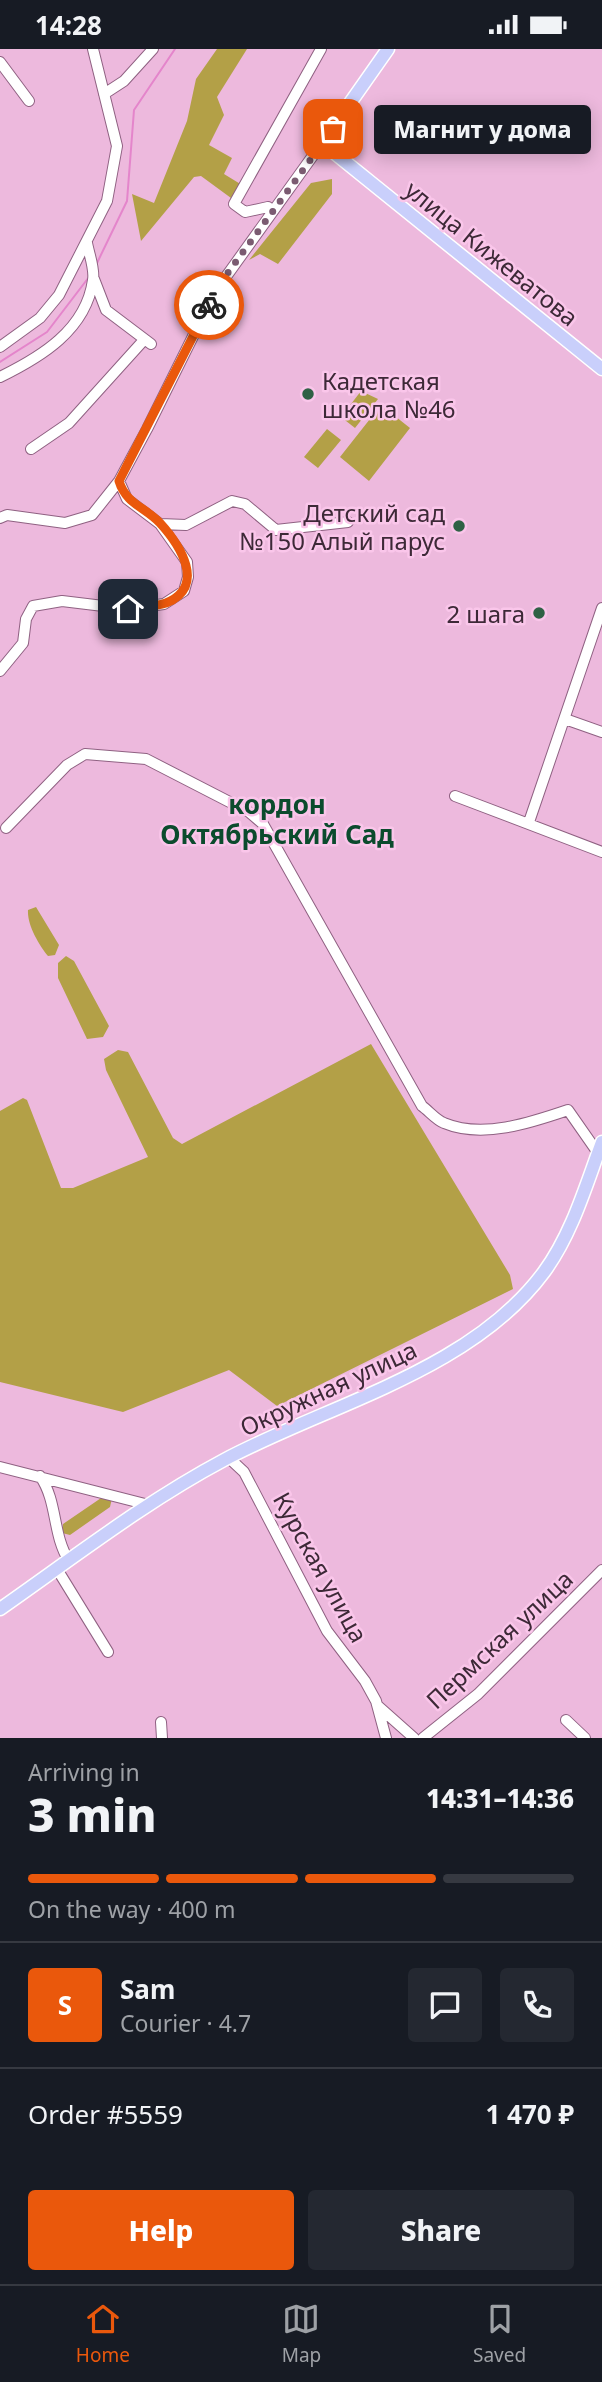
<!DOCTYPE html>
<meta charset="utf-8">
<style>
:root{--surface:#171b24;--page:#242831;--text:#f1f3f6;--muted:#9ea1a6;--line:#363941;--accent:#ea580c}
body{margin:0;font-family:"Noto Sans",sans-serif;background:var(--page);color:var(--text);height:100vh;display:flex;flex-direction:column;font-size:26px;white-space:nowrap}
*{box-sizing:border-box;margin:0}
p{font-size:23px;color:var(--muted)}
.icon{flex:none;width:38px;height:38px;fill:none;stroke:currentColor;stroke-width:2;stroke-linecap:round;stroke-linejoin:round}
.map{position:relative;height:1689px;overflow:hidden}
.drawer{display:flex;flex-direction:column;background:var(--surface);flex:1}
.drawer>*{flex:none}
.pin{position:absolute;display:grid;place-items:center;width:60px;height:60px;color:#fff;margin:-30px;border-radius:14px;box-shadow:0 4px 10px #0006}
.courier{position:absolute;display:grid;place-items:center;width:70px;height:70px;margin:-35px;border:5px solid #ea580c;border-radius:50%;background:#fff;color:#222;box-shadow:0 2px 9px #0007}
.bubble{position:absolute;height:49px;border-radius:7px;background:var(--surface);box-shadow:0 4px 18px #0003;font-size:23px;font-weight:800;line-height:49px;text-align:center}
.summary em{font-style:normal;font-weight:800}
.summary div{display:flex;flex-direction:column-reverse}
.summary{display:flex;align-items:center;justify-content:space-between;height:119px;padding:0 28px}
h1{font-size:46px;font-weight:800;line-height:52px}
.bar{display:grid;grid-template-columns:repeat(4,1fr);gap:10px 7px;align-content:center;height:84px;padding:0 28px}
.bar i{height:9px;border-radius:5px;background:var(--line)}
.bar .active{background:var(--accent)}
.bar p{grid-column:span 4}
.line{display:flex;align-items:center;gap:18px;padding:0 28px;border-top:2px solid var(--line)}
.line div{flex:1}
.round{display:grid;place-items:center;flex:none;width:74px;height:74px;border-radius:7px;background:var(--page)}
.action{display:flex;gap:14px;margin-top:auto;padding:14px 28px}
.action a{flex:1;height:80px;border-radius:7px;background:var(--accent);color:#fff;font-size:28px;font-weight:800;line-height:80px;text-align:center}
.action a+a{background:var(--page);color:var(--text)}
.status{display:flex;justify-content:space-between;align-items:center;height:49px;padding:0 35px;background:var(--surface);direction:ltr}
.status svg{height:19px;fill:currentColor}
.dock{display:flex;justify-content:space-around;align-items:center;height:98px;border-top:2px solid var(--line);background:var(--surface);font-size:19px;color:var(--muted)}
.dock a{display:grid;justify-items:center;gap:4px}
.dock .active{color:var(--accent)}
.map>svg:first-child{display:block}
.green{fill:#b3a047}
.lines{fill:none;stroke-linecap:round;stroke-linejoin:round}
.stream{stroke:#e485cb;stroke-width:2}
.minor-casing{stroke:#8f6182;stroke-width:12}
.major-casing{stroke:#fff;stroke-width:15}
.minor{stroke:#fff;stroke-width:10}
.major{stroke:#c9cffb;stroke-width:12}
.done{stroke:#7b5b71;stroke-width:7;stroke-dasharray:0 12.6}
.route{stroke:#ea580c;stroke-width:9}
.poi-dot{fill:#2f6145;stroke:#fac6ea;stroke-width:2.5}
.labels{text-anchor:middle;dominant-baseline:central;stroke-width:5;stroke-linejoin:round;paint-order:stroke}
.street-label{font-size:24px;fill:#3d2937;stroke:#fac6ea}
.poi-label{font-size:24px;fill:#3d2937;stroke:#fac6ea;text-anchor:end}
.neighbourhood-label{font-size:26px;font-weight:bold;fill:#0b4b2d;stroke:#fac6ea}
</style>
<div class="status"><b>14:28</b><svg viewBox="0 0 49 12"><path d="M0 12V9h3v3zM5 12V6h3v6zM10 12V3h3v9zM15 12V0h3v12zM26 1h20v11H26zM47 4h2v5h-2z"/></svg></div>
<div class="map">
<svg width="602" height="1689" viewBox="0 0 602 1689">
<rect width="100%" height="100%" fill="#edb9dd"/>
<path class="green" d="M217 0H247L217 48 224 66 209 96 232 109 224 125 242 136 231 149 201 127 194 128 141 192 132 145 154 154 187 72 196 30Z
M332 130V145L278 215 260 205 249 211 311 134Z
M361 342 378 350 355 379 341 368Z
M381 356 410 379 369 432 340 408Z
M327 380 341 391 318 419 304 408Z
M36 858 59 896 55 906 48 907C39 896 27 876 28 861Z
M66 907 74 912 109 977 103 988 87 990 58 929V914Z
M371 995 510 1226 513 1240 277 1357 229 1321 123 1363 0 1333V1062L23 1049 27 1051 61 1139H73L148 1108 106 1021 104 1010 118 1001 128 1003 173 1089 182 1095Z
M104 1447 112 1449 110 1458 70 1486 62 1484 63 1475Z"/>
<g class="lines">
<path class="stream" d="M97 214 127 152 134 61 175 0
M0 313 47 283 89 228"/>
<defs>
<path id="minor" d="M0 13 29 52
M104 45 124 32 153 0
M273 162 268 158 245 163 234 155 321 0
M94 230 106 261 151 295
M0 298 40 269 59 246 107 152 117 97 93 0
M0 328C41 308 86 281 93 231 95 220 89 205 87 194
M31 400 69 374 143 292
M0 469 7 466 65 474 92 466 119 432 147 380 215 243 322 94
M160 475 186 476 232 452 245 455 276 481 348 473
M0 622 23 594 26 570 33 557 62 552 128 560 164 555 184 542 188 528 187 513 160 475 127 450 119 432
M565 670 602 683
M455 747 602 803
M529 773 602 559
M6 779 67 716 85 705 146 710 249 763 263 775 422 1057C429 1062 436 1071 444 1074 482 1090 530 1074 568 1061L598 1104
M229 1409 244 1423 327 1582 365 1632 376 1652 386 1689
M0 1418 149 1456
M40 1427C58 1453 52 1485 69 1512
M57 1520 108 1603
M378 1657 414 1689
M566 1671 585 1689
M161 1673 162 1689
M423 1689 478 1645 602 1521"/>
<path id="major" d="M388 0 322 94 602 320
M0 1560C73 1509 145 1453 224 1411 329 1355 471 1322 544 1223 572 1185 586 1136 602 1093"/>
</defs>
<use href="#minor" class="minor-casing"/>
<use href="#major" class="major-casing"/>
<use href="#minor" class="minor"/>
<use href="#major" class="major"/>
</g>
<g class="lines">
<path class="done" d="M209 256 224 229 333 80"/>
<path class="route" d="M128 560C140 558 154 558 166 554 207 538 180 496 160 474 145 458 126 455 119 432L209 256"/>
</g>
<g class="poi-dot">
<circle cx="308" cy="345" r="7"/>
<circle cx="459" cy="477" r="7"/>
<circle cx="539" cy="564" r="7"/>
</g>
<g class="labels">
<g class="street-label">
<text transform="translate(492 204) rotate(39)">улица Кижеватова</text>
<text transform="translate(328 1339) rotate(-25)">Окружная улица</text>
<text transform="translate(321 1518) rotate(61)">Курская улица</text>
<text transform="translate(499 1590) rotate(-43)">Пермская улица</text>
</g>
<g class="poi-label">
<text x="322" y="331" text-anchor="start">Кадетская<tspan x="322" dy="28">школа №46</tspan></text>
<text x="445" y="463">Детский сад<tspan x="445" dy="28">№150 Алый парус</tspan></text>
<text x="525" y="564">2 шага</text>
</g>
<g class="neighbourhood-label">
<text x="277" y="755">кордон<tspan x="277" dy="30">Октябрьский Сад</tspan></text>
</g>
</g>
</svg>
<div class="pin" style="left:333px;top:80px;background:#ea580c"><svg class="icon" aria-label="bag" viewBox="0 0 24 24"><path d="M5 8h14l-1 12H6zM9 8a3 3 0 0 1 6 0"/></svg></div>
<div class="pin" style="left:128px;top:560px;background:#1f2937"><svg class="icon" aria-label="home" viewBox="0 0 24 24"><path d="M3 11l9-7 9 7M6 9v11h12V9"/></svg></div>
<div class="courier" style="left:209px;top:256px"><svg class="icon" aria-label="bike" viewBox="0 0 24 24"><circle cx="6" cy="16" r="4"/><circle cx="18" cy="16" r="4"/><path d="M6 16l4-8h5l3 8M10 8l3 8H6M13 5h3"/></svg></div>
<div class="bubble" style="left:374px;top:56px;width:217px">Магнит у дома</div>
</div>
<section class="drawer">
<div class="summary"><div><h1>3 min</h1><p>Arriving in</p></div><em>14:31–14:36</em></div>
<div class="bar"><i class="active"></i><i class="active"></i><i class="active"></i><i></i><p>On the way · 400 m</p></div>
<div class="line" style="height:126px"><b class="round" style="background:var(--accent);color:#fff">S</b><div><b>Sam</b><p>Courier · 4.7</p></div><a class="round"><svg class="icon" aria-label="chat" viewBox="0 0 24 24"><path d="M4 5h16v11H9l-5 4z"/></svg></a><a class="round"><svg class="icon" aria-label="phone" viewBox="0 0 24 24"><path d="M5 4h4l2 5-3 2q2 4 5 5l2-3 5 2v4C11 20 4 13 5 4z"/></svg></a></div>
<div class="line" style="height:91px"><div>Order #5559</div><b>1 470 ₽</b></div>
<div class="action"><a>Help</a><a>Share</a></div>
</section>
<nav class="dock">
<a class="active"><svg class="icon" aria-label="home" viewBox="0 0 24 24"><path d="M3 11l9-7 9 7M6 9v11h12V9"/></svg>Home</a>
<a><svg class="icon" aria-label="map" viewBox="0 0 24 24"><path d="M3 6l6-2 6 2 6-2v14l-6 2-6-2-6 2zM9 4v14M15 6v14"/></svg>Map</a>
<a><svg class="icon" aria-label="saved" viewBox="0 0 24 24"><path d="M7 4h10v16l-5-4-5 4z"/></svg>Saved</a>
</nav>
